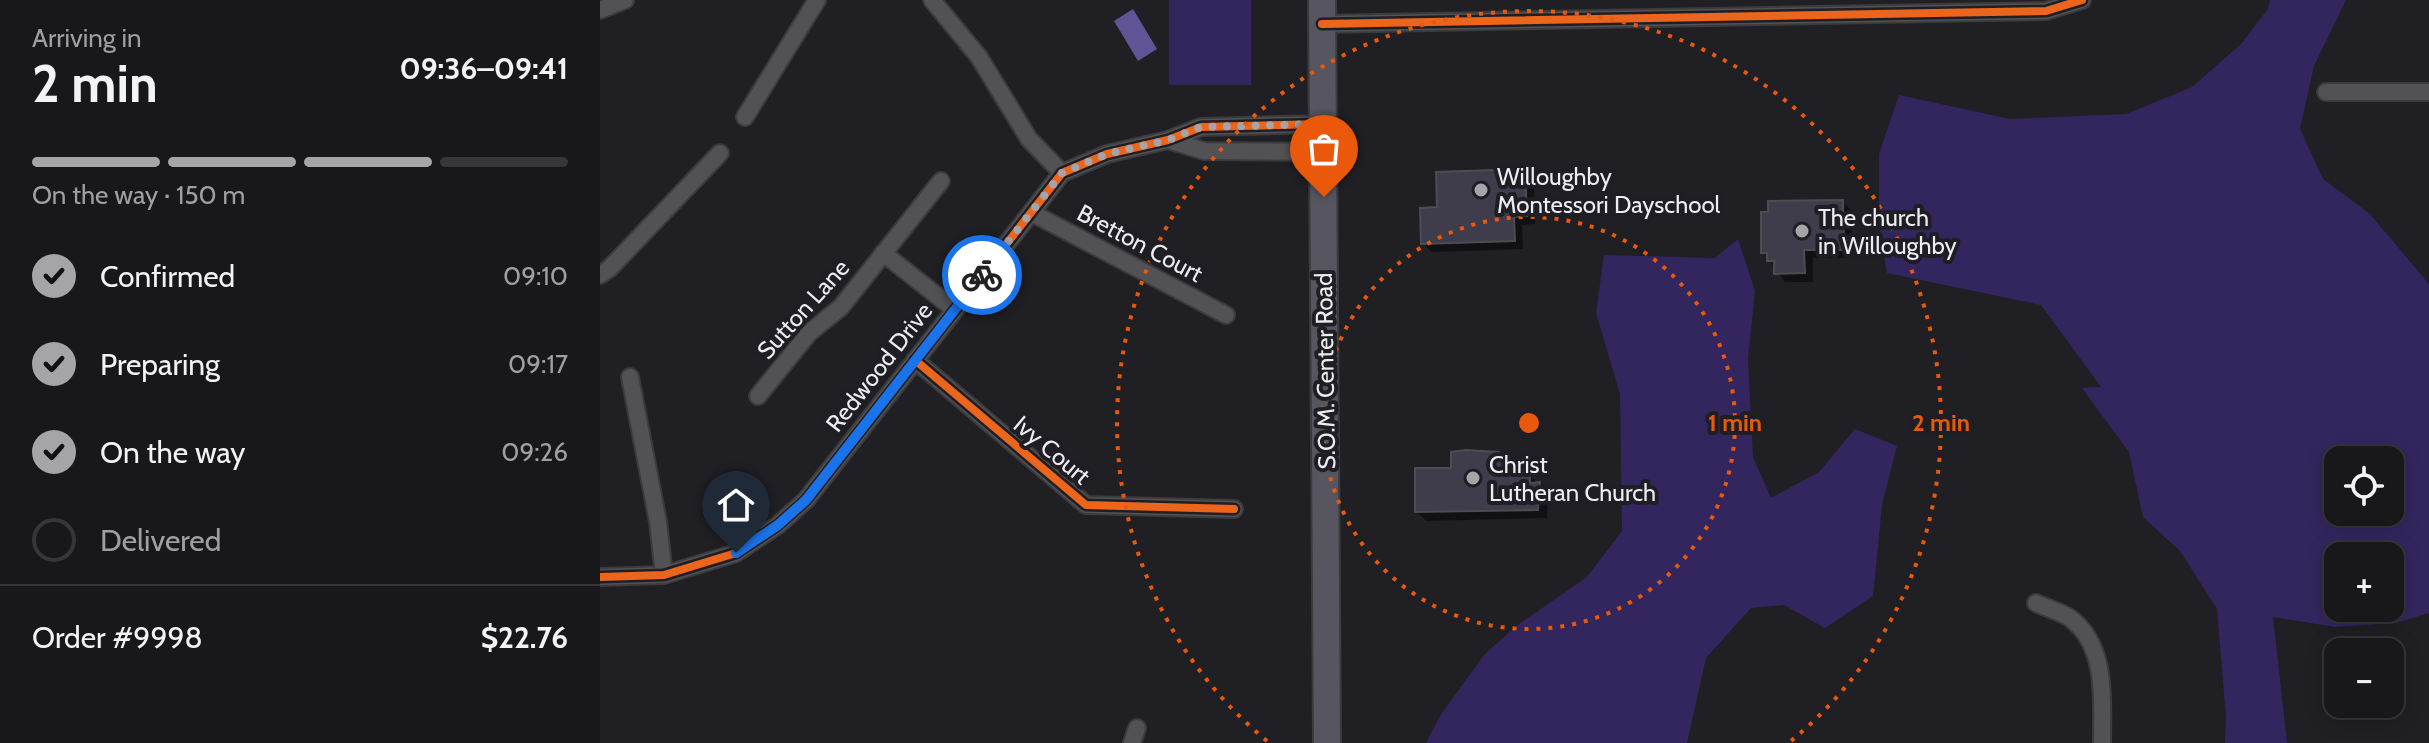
<!DOCTYPE html>
<meta charset="utf-8">
<style>
:root{--surface:#18171a;--page:#212023;--text:#f1f3f6;--muted:#9f9fa2;--line:#363639;--accent:#a5a5a9}
body{margin:0;font-family:Cabin,sans-serif;background:var(--page);color:var(--text);height:100vh;display:flex;flex-direction:column;font-size:30px;white-space:nowrap}
*{box-sizing:border-box;margin:0}
p{font-size:26px;color:var(--muted)}
.icon{flex:none;width:44px;height:44px;fill:none;stroke:currentColor;stroke-width:2;stroke-linecap:round;stroke-linejoin:round}
.map{position:relative;flex:1;overflow:hidden}
.sheet{display:flex;flex-direction:column;background:var(--surface);width:600px}
.sheet>*{flex:none}
.buttons{position:absolute;left:1724px;top:446px;display:grid;gap:16px}
.buttons a{display:grid;place-items:center;width:80px;height:80px;border-radius:16px;background:var(--surface);box-shadow:0 4px 20px #0003,0 0 0 2px var(--line);font-size:40px}
.pin{position:absolute;display:grid;place-items:center;width:68px;height:68px;color:#fff;margin:-82px -34px;border-radius:50% 50% 50% 0;rotate:-45deg;box-shadow:0 0 8px #0007}
.pin .icon{rotate:45deg}
.courier{position:absolute;display:grid;place-items:center;width:80px;height:80px;margin:-40px;border:6px solid #1a73e8;border-radius:50%;background:#fff;color:#222;box-shadow:0 2px 10px #0007}
.head em{font-style:normal;font-weight:700}
.head div{display:flex;flex-direction:column-reverse}
.head{display:flex;align-items:center;justify-content:space-between;height:136px;padding:0 32px}
h1{font-size:52px;font-weight:700;line-height:60px}
.bar{display:grid;grid-template-columns:repeat(4,1fr);gap:12px 8px;align-content:center;height:96px;padding:0 32px}
.bar i{height:10px;border-radius:6px;background:var(--line)}
.bar .current{background:var(--accent)}
.bar p{grid-column:span 4}
.line{display:flex;align-items:center;gap:20px;padding:0 32px;border-top:2px solid var(--line)}
.line div{flex:1}
ol{padding:0 32px;list-style:none}
li{display:flex;align-items:center;gap:24px;height:88px}
li p{margin-inline-start:auto}
li .icon{padding:8px;border-radius:50%;background:var(--accent);color:#111;stroke-width:4}
li:last-child{color:var(--muted)}
li i{width:44px;height:44px;border:4px solid var(--line);border-radius:50%}
main{display:flex;flex:1;min-height:0}
.map>svg:first-child{display:block}
.green{fill:#33265f;fill-rule:evenodd}
.water{fill:#605497}
.shadow{fill:#0007}
.building{fill:#3f3c4c;stroke:#4d4d50;stroke-width:2}
.lines{fill:none;stroke-linecap:round;stroke-linejoin:round}
.minor-casing{stroke:#3b3a3d;stroke-width:20}
.primary-casing{stroke:#3b3a3d;stroke-width:30}
.minor{stroke:#525254;stroke-width:16}
.primary{stroke:#575660;stroke-width:26}
.cycleway-casing{stroke:#1f1e24;stroke-width:13}
.cycleway{stroke:#eb651d;stroke-width:8}
.done{stroke:#a5a5a9;stroke-width:8;stroke-dasharray:0 14.4}
.route{stroke:#1a73e8;stroke-width:10}
.ring{fill:none;stroke:#e8590c;stroke-width:4;stroke-dasharray:4 8}
.poi-dot{fill:#a5a5a9;stroke:#1f1e24;stroke-width:3}
.labels{text-anchor:middle;dominant-baseline:central;stroke-width:8;stroke-linejoin:round;paint-order:stroke}
.poi-label{font-size:24px;fill:#ededf1;stroke:#1f1e24;text-anchor:start}
.street-label{font-size:24px;fill:#ededf1;stroke:#1f1e24}
.centre{fill:#e8590c;stroke:#1f1e24;stroke-width:4}
.ring-label{font-size:24px;text-anchor:middle;font-weight:bold;fill:#e8590c;stroke:#1f1e24;stroke-width:8;stroke-linejoin:round;paint-order:stroke}
</style>
<main>
<section class="sheet">
<div class="head"><div><h1>2 min</h1><p>Arriving in</p></div><em>09:36–09:41</em></div>
<div class="bar"><i class="current"></i><i class="current"></i><i class="current"></i><i></i><p>On the way · 150 m</p></div>
<ol>
<li><svg class="icon" aria-label="check" viewBox="0 0 24 24"><path d="M5 12l5 5 9-10"/></svg>Confirmed<p>09:10</p></li>
<li><svg class="icon" aria-label="check" viewBox="0 0 24 24"><path d="M5 12l5 5 9-10"/></svg>Preparing<p>09:17</p></li>
<li><svg class="icon" aria-label="check" viewBox="0 0 24 24"><path d="M5 12l5 5 9-10"/></svg>On the way<p>09:26</p></li>
<li><i></i>Delivered</li>
</ol>
<div class="line" style="height:104px"><div>Order #9998</div><b>$22.76</b></div>
</section>
<div class="map">
<svg width="1829" height="743" viewBox="0 0 1829 743">
<rect width="100%" height="100%" fill="#201f23"/>
<path class="green" d="M569 0H651V85H569Z
M1670 0H1746L1714 66 1700 129 1723 179 1770 214 1829 284V613L1796 623 1735 627 1673 617 1687 743H1625L1626 717 1617 609 1580 551 1543 517 1529 452 1482 388 1501 387 1441 305 1287 273 1279 225V154L1299 95 1410 119 1526 114 1592 87 1641 44 1668 9ZM1790 460V512H1738V460ZM1790 556V608H1738V556Z
M1138 239 1155 291 1148 359 1153 457 1171 498 1219 472 1255 429 1297 446 1282 505 1273 596 1225 628 1184 605 1151 608 1106 658 1087 743H826L840 716 884 655 915 627 987 577 1022 531 1020 394 996 313 1004 255 1115 258Z"/>
<path class="water" d="M533 9 557 49 538 61 514 21Z"/>
<path class="shadow" d="M925 171 934 180 935 224 922 225 923 249 832 252 823 243 839 209Z
M1243 202 1252 211V258H1213V282H1185L1163 252Z
M899 454 916 476 929 475 948 493 947 518 826 521 817 512 853 470Z"/>
<path class="building" d="M925 169 927 216 914 217 915 241 821 244 820 208 837 207 836 172Z
M1243 200 1244 250H1204L1205 273 1174 274V261H1167V253H1161V212H1168V201Z
M866 450 899 452 900 462H907V474L930 473V483L940 482 938 510 815 512V468H851V452Z"/>
<g class="lines">
<defs>
<path id="minor" d="M332 0 379 57 429 139 462 173
M0 10 25 0
M722 24 1446 11 1482 0
M1726 92H1829
M145 117 217 0
M568 140 604 151 724 152
M432 213 626 315
M283 253 354 309
M0 275 10 268 120 153
M315 360 486 505 634 509
M30 377 58 522 64 575
M158 396 209 333 241 307 341 181
M0 577 64 575 136 553 178 525 206 500 462 173 507 154 568 140 601 127 724 124
M1436 603C1447 608 1461 612 1470 618 1508 646 1502 702 1502 743
M532 743 537 728"/>
<path id="primary" d="M722 0 727 743"/>
</defs>
<use href="#minor" class="minor-casing"/>
<use href="#primary" class="primary-casing"/>
<use href="#minor" class="minor"/>
<use href="#primary" class="primary"/>
<defs>
<path id="cycleway" d="M722 24 1446 11 1482 0
M315 360 486 505 634 509
M0 577 64 575 136 553 178 525 206 500 462 173 507 154 568 140 601 127 724 124"/>
</defs>
<use href="#cycleway" class="cycleway-casing"/>
<use href="#cycleway" class="cycleway"/>
</g>
<g class="lines">
<path class="done" d="M382 275 462 173 507 154 568 140 601 127 724 124V197"/>
<path class="route" d="M136 553 178 525 206 500 382 275"/>
</g>
<g class="ring">
<circle cx="929" cy="423" r="206"/>
<path d="M667 741A412 412 0 1 1 1191 741"/>
</g>
<g class="poi-dot">
<circle cx="881" cy="190" r="8"/>
<circle cx="1202" cy="231" r="8"/>
<circle cx="873" cy="478" r="8"/>
</g>
<g class="labels">
<g class="poi-label">
<text x="897" y="176">Willoughby<tspan x="897" dy="28">Montessori Dayschool</tspan></text>
<text x="1218" y="217">The church<tspan x="1218" dy="28">in Willoughby</tspan></text>
<text x="889" y="464">Christ<tspan x="889" dy="28">Lutheran Church</tspan></text>
</g>
<g class="street-label">
<text transform="translate(540 243) rotate(28)">Bretton Court</text>
<text transform="translate(203 309) rotate(-48)">Sutton Lane</text>
<text transform="translate(279 367) rotate(-52)">Redwood Drive</text>
<text transform="translate(725 371) rotate(-91)">S.O.M. Center Road</text>
<text transform="translate(452 450) rotate(40)">Ivy Court</text>
</g>
</g>
<circle cx="929" cy="423" r="12" class="centre"/>
<g class="ring-label">
<text x="1135" y="431">1 min</text>
<text x="1341" y="431">2 min</text>
</g>
</svg>
<div class="buttons">
<a><svg class="icon" aria-label="locate" viewBox="0 0 24 24"><circle cx="12" cy="12" r="6"/><path d="M12 2v4M12 18v4M2 12h4M18 12h4"/></svg></a>
<a>+</a>
<a>−</a>
</div>
<div class="pin" style="left:724px;top:197px;background:#ea580c"><svg class="icon" aria-label="bag" viewBox="0 0 24 24"><path d="M5 8h14l-1 12H6zM9 8a3 3 0 0 1 6 0"/></svg></div>
<div class="pin" style="left:136px;top:553px;background:#1f2937"><svg class="icon" aria-label="home" viewBox="0 0 24 24"><path d="M3 11l9-7 9 7M6 9v11h12V9"/></svg></div>
<div class="courier" style="left:382px;top:275px"><svg class="icon" aria-label="bike" viewBox="0 0 24 24"><circle cx="6" cy="16" r="4"/><circle cx="18" cy="16" r="4"/><path d="M6 16l4-8h5l3 8M10 8l3 8H6M13 5h3"/></svg></div>
</div>
</main>
